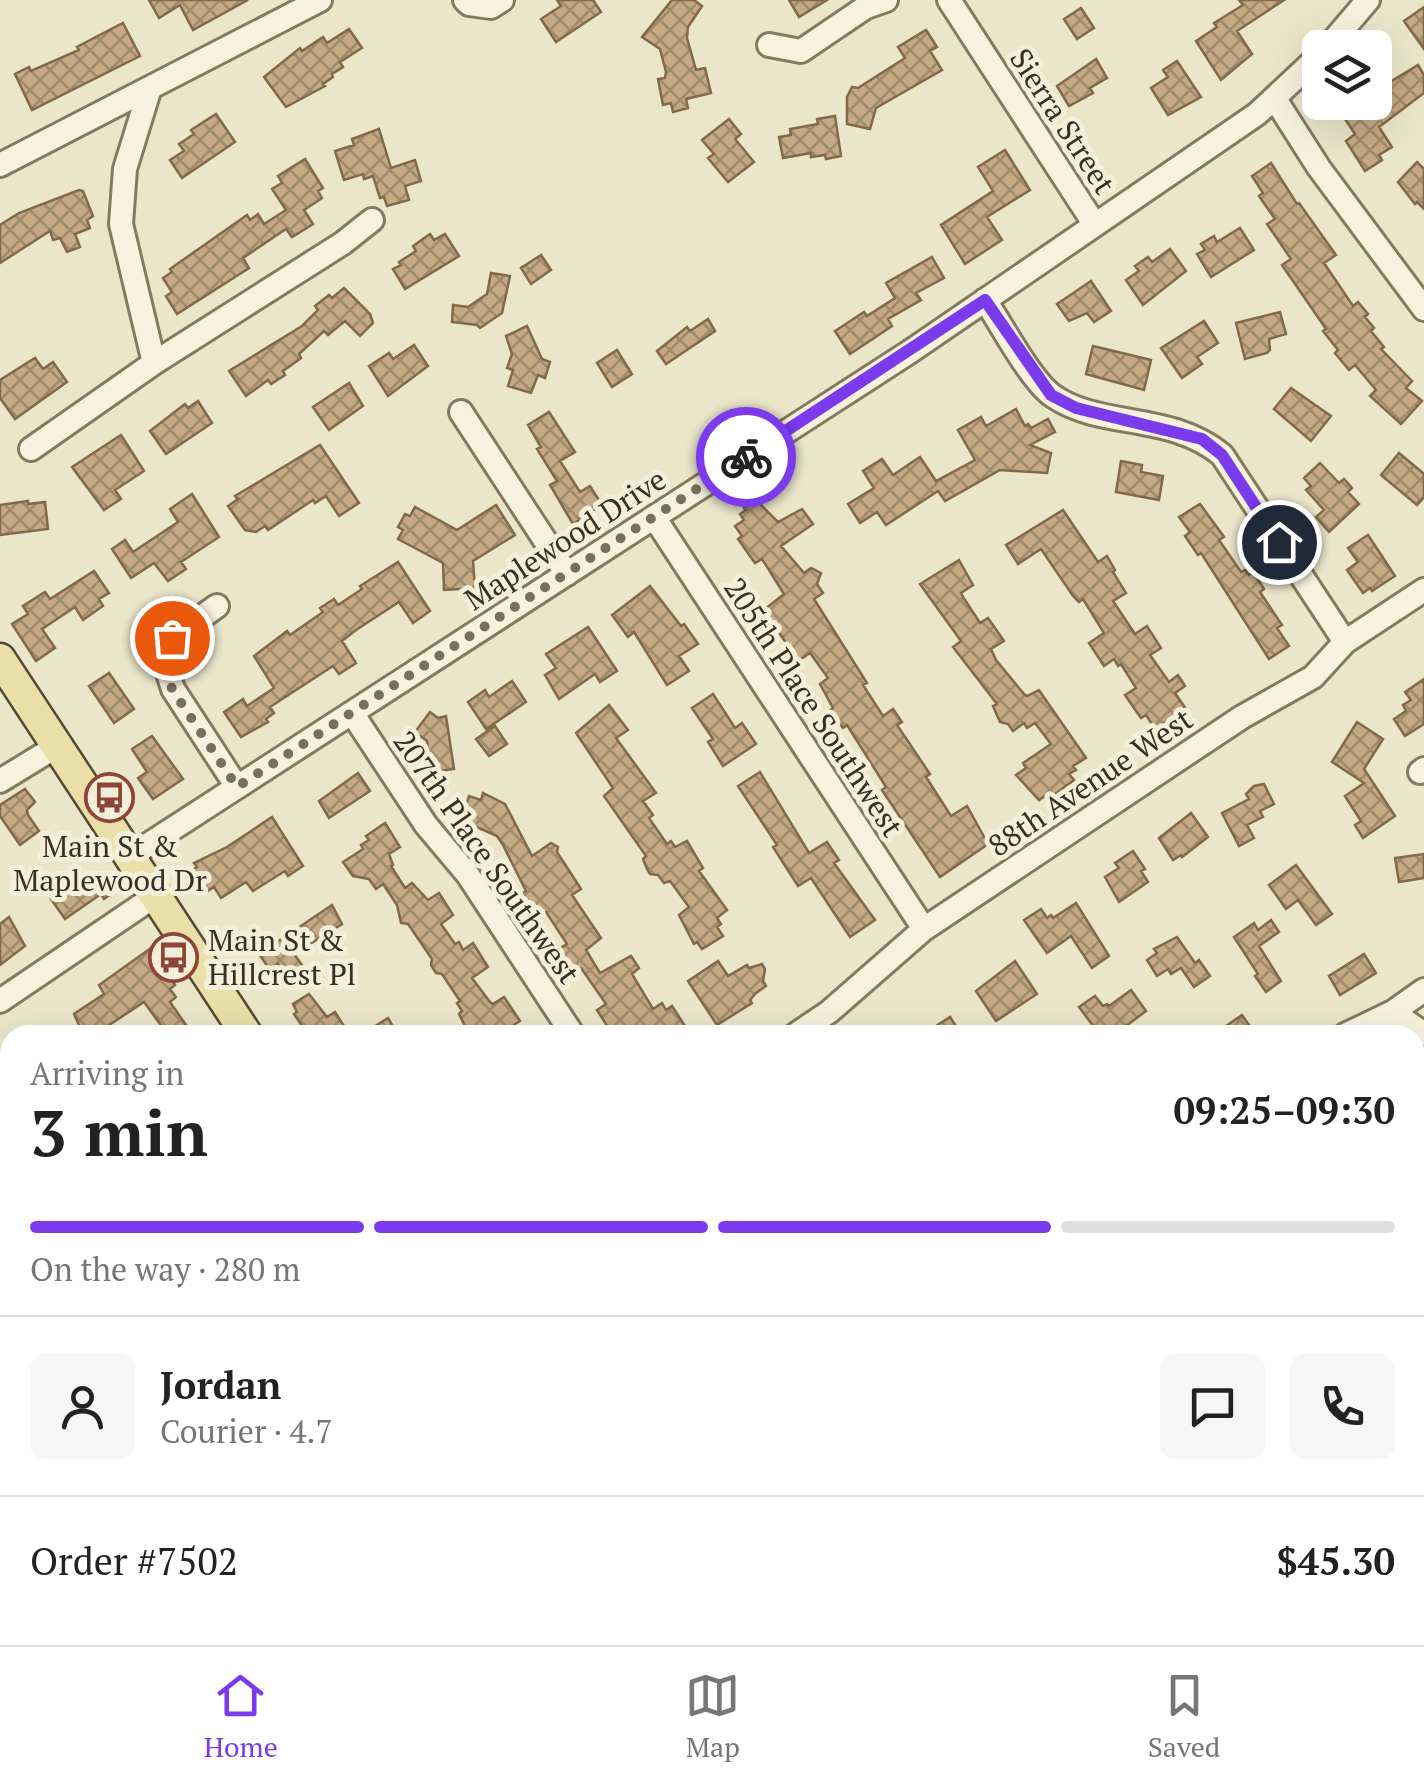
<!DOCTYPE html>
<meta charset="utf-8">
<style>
:root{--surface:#fff;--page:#f6f6f6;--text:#222;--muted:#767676;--line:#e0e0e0;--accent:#7c3aed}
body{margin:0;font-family:"PT Serif",serif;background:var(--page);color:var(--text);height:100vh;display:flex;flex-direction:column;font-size:38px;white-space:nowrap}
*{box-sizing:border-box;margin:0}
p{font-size:32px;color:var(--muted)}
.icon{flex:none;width:55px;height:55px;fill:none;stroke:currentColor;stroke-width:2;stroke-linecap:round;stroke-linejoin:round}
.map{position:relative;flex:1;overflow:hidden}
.drawer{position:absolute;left:0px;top:1025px;width:1425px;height:620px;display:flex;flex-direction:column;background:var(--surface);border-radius:30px 30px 0 0;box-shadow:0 10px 40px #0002}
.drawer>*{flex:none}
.controls{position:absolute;left:1302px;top:30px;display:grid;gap:20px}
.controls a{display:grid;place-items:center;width:90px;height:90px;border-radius:15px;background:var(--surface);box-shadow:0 10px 40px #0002;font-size:50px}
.pin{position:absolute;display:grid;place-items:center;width:85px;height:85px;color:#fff;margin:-42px;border:5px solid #fff;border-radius:50%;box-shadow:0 2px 10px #0007}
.courier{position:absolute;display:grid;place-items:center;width:100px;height:100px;margin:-50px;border:8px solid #7c3aed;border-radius:50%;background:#fff;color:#222;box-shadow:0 2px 12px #0007}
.headline em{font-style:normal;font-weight:600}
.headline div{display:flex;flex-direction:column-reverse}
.headline{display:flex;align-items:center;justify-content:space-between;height:170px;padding:0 30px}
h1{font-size:65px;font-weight:600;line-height:75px}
.bar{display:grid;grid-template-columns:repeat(4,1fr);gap:15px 10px;align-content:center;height:120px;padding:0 30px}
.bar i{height:12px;border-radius:8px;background:var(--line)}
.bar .active{background:var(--accent)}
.bar p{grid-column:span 4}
.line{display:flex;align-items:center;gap:25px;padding:0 30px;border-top:2px solid var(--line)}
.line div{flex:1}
.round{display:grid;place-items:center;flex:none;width:105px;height:105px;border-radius:15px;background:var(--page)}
.dock{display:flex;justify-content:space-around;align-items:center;height:140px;border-top:2px solid var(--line);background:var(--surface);font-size:28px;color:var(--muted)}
.dock a{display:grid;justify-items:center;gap:5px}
.dock .active{color:var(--accent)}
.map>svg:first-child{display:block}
.forest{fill:url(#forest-crowns)}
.building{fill:url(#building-cross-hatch);stroke:#826949;stroke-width:2.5}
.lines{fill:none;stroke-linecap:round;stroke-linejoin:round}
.minor-casing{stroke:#857a60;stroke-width:28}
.major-casing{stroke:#544834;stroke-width:35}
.minor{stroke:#f6f2dd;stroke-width:22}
.major{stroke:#e9dfa7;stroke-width:30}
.done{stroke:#76705d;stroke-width:10;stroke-dasharray:0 18}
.route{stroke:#7c3aed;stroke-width:12}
.labels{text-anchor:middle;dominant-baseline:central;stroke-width:10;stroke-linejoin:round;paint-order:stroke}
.street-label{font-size:30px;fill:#383022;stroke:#f3efd9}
.poi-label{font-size:30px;fill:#383022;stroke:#f3efd9}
</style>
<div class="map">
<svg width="1424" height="1645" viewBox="0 0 1424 1645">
<defs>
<pattern id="forest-crowns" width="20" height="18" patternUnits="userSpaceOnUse" patternTransform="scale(2.5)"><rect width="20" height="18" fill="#bcc89f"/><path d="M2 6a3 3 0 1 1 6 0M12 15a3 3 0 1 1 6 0" fill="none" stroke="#a2ac89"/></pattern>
<pattern id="building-cross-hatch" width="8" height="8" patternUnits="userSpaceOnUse" patternTransform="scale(2.5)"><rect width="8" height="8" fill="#c4a984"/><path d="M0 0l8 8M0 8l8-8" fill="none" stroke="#a08a6c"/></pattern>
</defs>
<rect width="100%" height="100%" fill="#eae6ca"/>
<path class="forest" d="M1424 1560V1645H1293L1309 1635H1415V1566Z
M277 1635H369L359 1645H262Z
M426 1635H496L497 1645H420Z
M783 1635H924L955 1645H780Z"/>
<path class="building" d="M149 0H248L193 30 180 5 159 18Z
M557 0H593L601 12 556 42 541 19 561 6Z
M672 0H694L702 6 688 27 687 38 696 70 705 68 711 93 686 99 688 108 673 112 671 103 663 105 658 79 665 78 666 72 660 49 642 37Z
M789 0H827L799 17Z
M1239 0H1284L1237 31 1252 54 1221 80 1196 41 1217 27 1214 23 1243 5Z
M1424 7V49L1404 21Z
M1081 8 1094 28 1077 39 1064 19Z
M123 23 140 56 32 110 15 74 29 67 31 71 79 50 77 47Z
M349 29 362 48 340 62 343 67 332 74 333 77 323 84 325 86 286 107 264 77 300 48 302 51 323 37 327 43Z
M926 30 937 47 930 51 942 70 876 108 870 129 847 124V97L852 87 858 88 905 58 898 47Z
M1096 59 1107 78 1090 88 1093 93 1069 106 1057 86Z
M1177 61 1201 97 1168 115 1151 88 1168 77 1163 70Z
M1418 65 1424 75V93L1379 127 1392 147 1379 155 1382 160 1365 171 1346 141 1355 134 1345 119 1375 102 1381 96 1377 90Z
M216 114 235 142 182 178 170 160 184 151 179 144 194 134 191 130Z
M835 116 841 156 826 159 825 155 811 157V153L783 158 779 137 791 135 790 129 818 124 817 119Z
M729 119 741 134 735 139 754 162 728 182 708 158 714 154 702 140Z
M379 129 391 168 415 160 421 181 405 186 409 200 387 206 384 197 380 198 373 176 364 179 363 174 344 180 335 151 354 145 352 139Z
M1005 150 1030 190 987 217 1002 240 965 264 941 225 993 191 978 167Z
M305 159 323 188 318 191 322 198 304 210 313 224 292 237 286 229 243 258 249 268 177 314 166 296 172 292 163 278 172 272 170 269 247 215 250 220 258 214 264 224 286 210 272 189 282 183 278 176Z
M1417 162 1424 169V209L1417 202 1415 204 1398 182Z
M1271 163 1297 204 1299 203 1336 255 1324 263 1353 306 1358 302 1368 314 1365 317 1374 328 1371 331 1384 347 1381 349 1412 381 1406 388 1422 401 1401 424 1370 396 1376 390 1355 365 1349 370 1335 353 1338 350 1323 331 1326 329 1282 265 1291 259 1267 224 1275 219 1259 196 1263 193 1252 176Z
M79 190 83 191 93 216 87 220 90 228 75 234 80 247 67 252 60 238 53 240 50 231 0 263V225L19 213Z
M1240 228 1254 250 1211 277 1197 254 1205 250 1201 244 1214 236 1217 242Z
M430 234 434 240 445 234 459 256 405 289 393 269 401 265 399 262 416 251 413 246Z
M1170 249 1186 271 1143 305 1126 280 1139 271 1135 266 1148 257 1152 262Z
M541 255 551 270 531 284 521 268Z
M932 257 944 278 916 293 921 300 888 319 892 326 850 354 835 331 864 312 867 316 895 298 886 283Z
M491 273 510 276 502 313 480 328 477 325 452 322 453 305 468 307 487 294Z
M1091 281 1111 311 1094 322 1087 313 1069 321 1057 304Z
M344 288 370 314 373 323 360 336 345 321 328 335 324 331 299 354 301 358 283 371 285 375 271 384 268 380 246 396 229 371 302 326 318 310 315 306 329 295 332 298Z
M1280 312 1286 334 1269 339 1270 350 1267 353 1245 359 1236 323Z
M708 319 715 331 666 364 657 351 687 327 690 331Z
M1204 321 1218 343 1197 357 1202 364 1182 378 1161 348Z
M527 326 542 359 550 362 545 378 538 375 531 393 508 386 513 370 507 368 512 354 506 336Z
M414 345 428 366 388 396 369 366 389 353 393 359Z
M1093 346 1151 360 1144 390 1086 374Z
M617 350 632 374 612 387 597 363Z
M35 358 43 369 53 362 67 382 15 419 0 398V380Z
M349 383 363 406 329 430 313 407Z
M1291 388 1331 416 1311 441 1274 409Z
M198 401 212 423 166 454 150 431 185 404 188 408Z
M1016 409 1025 426 1028 424 1031 428 1048 419 1055 432 1030 445 1051 453 1047 473 1000 470 945 501 938 491 886 525 877 512 860 523 848 504 874 488 863 471 882 459 893 475 920 457 936 481 975 460 958 430 981 417 986 426Z
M549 412 575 452 560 461 580 492 590 486 602 505 573 524 550 485 557 481 537 449 541 447 528 425Z
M121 435 144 471 115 490 121 499 104 510 72 467Z
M320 445 359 503 339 516 326 496 315 503 313 500 268 530 265 526 256 532 245 530 228 506 238 499 235 496Z
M1399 453 1424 474V497L1417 505 1381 475Z
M1121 461 1142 465 1141 472 1163 476 1159 500 1116 492Z
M1320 463 1339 483 1344 479 1352 488 1348 492 1359 504 1329 532 1316 517 1324 510 1306 490 1311 486 1304 478Z
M192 494 219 537 181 562 186 569 168 581 154 563 131 578 112 549 125 540 133 552 178 522 170 509Z
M756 500 778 522 802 509 813 524 781 546 804 573 811 568 821 573 817 584 823 593 814 599 867 683 863 685 883 716 893 709 902 722 897 725 930 774 926 777 951 816 967 806 988 844 940 877 882 790 886 787 847 725 843 728 830 710 833 708 820 684 828 678 810 653 798 661 766 613 765 609 784 594 762 559 755 563 738 539 742 536 735 526 744 520 740 514 746 510 744 508Z
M28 501V504L45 502 48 529 0 535V505Z
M1200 504 1224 537 1219 540 1241 572 1245 570 1249 575 1253 572 1264 589 1260 592 1282 625 1277 628 1289 646 1269 659 1201 553 1198 555 1185 536 1190 532 1179 517Z
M496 505 515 535 473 561 475 588 444 590 443 563 398 539 403 530 398 527 405 514 410 516 415 507 457 530Z
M1063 510 1098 562 1107 556 1115 570 1113 572 1126 593 1113 601 1135 634 1147 626 1161 648 1150 655 1169 682 1178 675 1185 686 1175 693 1186 709 1155 729 1146 715 1141 718 1125 695 1136 688 1121 664 1118 666 1114 659 1104 666 1089 643 1104 633 1083 599 1079 602 1073 596 1041 549 1018 564 1006 545Z
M1368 535 1395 576 1372 591 1370 588 1363 593 1347 570 1358 562 1348 548Z
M959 560 973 585 961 593 965 600 980 623 988 618 1004 641 991 649 996 660 1024 694 1027 696 1039 690 1086 758 1073 766 1076 770 1069 774 1074 780 1050 798 1048 794 1039 800 1016 775 1026 768 1023 763 1051 744 1035 723 1027 728 1024 723 1013 731 1008 724 1000 722 993 706 997 704 953 647 961 641 920 584Z
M398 562 430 611 413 623 399 602 356 630 342 641 356 663 339 674 333 666 270 707 274 713 266 719 268 722 241 737 224 712 243 699 247 706 274 688 254 656 287 631 290 635 323 612 320 608 334 599 338 605 362 589 360 586Z
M94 571 109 593 99 599 103 606 83 620 75 607 42 629 55 648 36 661 12 624 28 614 23 606 45 592 50 599Z
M650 586 681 626 684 624 698 644 679 656 689 671 667 685 634 632 628 637 612 615Z
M588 627 617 671 600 682 595 674 559 699 545 675 556 668 546 654Z
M109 673 134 709 114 723 89 686Z
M1424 679V724L1405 736 1394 719 1406 711 1403 705 1411 700 1405 692Z
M512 681 526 702 486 729 468 702 485 690 489 697Z
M713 694 735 728 742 723 756 744 723 766 708 742 713 739 692 708Z
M609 705 628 730 616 738 656 793 643 801 653 815 649 818 667 844 671 841 675 847 687 841 703 868 699 871 727 910 717 918 721 924 717 927 723 936 702 949 697 942 694 944 679 915 689 907 670 881 664 883 658 875 650 874 647 869 643 859 646 856 604 796 613 788 576 733Z
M430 712 438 718 446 716 454 769 432 772 427 741 415 732Z
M1357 722 1383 739 1364 769 1395 816 1363 838 1355 825 1361 821 1345 796 1364 783 1332 762Z
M495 726 507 744 489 756 476 739Z
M152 736 183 779 153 799 138 778 147 772 132 749Z
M760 772 809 853 827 842 839 860 834 863 875 920 850 937 811 878 798 886 773 847 777 845 738 786Z
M358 773 370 791 329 818 319 801Z
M1264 784 1274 804 1260 811 1263 817 1247 825 1254 838 1239 846 1222 813 1249 799 1246 794 1254 786Z
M25 789 35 802 27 810 28 815 39 831 20 845 0 816V805Z
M483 793 505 804 532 856 551 843 558 847 557 852 581 889 572 895 601 938 586 950 600 973 631 956 639 968 632 974 653 1009 662 1003 666 1010 672 1006 685 1026 681 1029 685 1035H613L597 1010 606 1004 581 968 575 972 571 965 568 966 557 950 567 944 546 912 536 919 520 895 526 891 503 845 497 836 461 820 469 796 481 800Z
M1191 813 1208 837 1182 857 1181 855 1173 860 1159 838Z
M272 817 303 866 288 876 285 871 253 891 246 882 221 898 214 887 205 893 191 871 197 867 194 863 227 847Z
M385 823 400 847 389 854 393 865 391 866 405 888 412 883 428 900 439 893 453 915 441 924 455 944 459 942 463 950 473 943 488 967 472 978 490 1002 493 1004 504 997 520 1021 502 1033 499 1029 491 1035H476L472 1028H466L459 1014 462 1011 457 1003 460 1001 442 974 436 973 431 965 432 959 408 924 401 923 397 905 383 884 376 889 369 879 353 876 343 862 363 849 361 845 369 840 366 836Z
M1133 851 1145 869 1141 871 1148 882 1119 902 1105 877 1119 868 1115 863Z
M1424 854V878L1399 882 1395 858Z
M1296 865 1332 914 1316 925 1298 900 1286 909 1269 885Z
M111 873 120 888 104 899 101 894 65 919 51 899 88 874 95 884Z
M1076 903 1109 956 1092 968 1071 936 1047 953 1024 920 1041 909 1047 918 1051 915 1053 918Z
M332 905 342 924 294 954 307 972 291 983 278 964 270 970 259 954Z
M9 917 25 946 0 965V924Z
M1271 920 1279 932 1259 946 1281 981 1266 992 1255 976 1258 974 1234 937 1254 923 1258 930Z
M1177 937 1195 963 1199 960 1210 976 1194 987 1181 968 1171 974 1168 969 1157 976 1147 960 1157 953 1154 949Z
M151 948 175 985 170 989 176 997 170 1002 193 1035H168L144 1002 94 1035H64L79 1025 74 1014 104 994 99 985Z
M1364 954 1376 973 1340 995 1329 976Z
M718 961 728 976 747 965 749 968 762 964 765 969 763 981 766 986 756 993 750 1000 752 1003 717 1025 688 981Z
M1015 961 1037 994 996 1021 976 991Z
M1131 990 1146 1011 1114 1035H1100L1079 1007 1095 996 1103 1006 1107 1004 1109 1006Z
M309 994 327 1017 335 1012 344 1026 330 1035H308L294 1014 297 1012 293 1004Z
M1242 1015 1256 1035H1213Z
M950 1017 962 1035H922Z
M388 1018 398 1035H361Z"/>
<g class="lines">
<defs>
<path id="minor" d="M465 0 469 4 491 7 502 0
M949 0 1095 225
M769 45 801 51 866 7 886 0
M1327 48 1368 0
M149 91 125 169 121 224 154 363
M1275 99 1319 168 1424 309
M0 165 320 0
M985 300C1001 324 1031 381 1053 396 1101 429 1170 412 1222 455L1345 642
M461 412 567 574
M31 449 154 363 343 243 372 220
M654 517 924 929
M217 606 172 638 162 654 173 689 237 787
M352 713 426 825 468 875 573 1035
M1420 772 1424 769
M0 781 57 746
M129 857 911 351 1257 114 1320 55
M0 1001 155 896
M1393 1012 1424 1034
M795 1035 829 1012 924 929 1242 717 1313 677 1345 642 1424 590
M1345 1035 1393 1012 1424 990
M0 1411 10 1405
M1415 1418 1424 1412
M904 1635 910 1645
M1077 1645 1093 1635"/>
<path id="major" d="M0 659 247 1035
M585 1635 586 1645"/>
</defs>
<use href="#minor" class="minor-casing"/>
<use href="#major" class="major-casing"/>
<use href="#minor" class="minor"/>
<use href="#major" class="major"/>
</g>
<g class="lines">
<path class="done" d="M172 638 162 654 172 689 237 787 746 457"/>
<path class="route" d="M746 457 985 300 1051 395 1076 408 1202 439 1222 455 1279 542"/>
</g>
<defs>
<symbol id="bus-ring" viewBox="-11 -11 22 22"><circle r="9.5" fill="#f3efd9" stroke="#8e4436" stroke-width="1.5"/><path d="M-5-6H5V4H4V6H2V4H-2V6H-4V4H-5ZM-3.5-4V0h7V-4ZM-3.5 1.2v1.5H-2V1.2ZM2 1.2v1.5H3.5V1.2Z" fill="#8e4436"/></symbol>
</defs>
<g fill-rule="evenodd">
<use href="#bus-ring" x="82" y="770" width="55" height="55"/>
<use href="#bus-ring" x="146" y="930" width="55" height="55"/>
</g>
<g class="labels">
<g class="street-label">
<text transform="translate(1063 121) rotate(57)">Sierra Street</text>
<text transform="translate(565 539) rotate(-33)">Maplewood Drive</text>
<text transform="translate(814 707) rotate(57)">205th Place Southwest</text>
<text transform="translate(1090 782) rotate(-34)">88th Avenue West</text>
<text transform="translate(487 857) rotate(55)">207th Place Southwest</text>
</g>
<g class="poi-label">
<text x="110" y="846">Main St &amp;<tspan x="110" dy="34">Maplewood Dr</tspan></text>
<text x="208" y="940" text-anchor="start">Main St &amp;<tspan x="208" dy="34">Hillcrest Pl</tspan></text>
</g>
</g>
</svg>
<div class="controls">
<a><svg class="icon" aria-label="layers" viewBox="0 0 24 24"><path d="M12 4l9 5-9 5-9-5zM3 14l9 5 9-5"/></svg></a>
</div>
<div class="pin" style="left:172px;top:638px;background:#ea580c"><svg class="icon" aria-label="bag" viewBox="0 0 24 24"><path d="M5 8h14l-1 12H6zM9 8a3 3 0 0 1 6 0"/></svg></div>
<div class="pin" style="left:1279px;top:542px;background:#1f2937"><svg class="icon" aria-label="home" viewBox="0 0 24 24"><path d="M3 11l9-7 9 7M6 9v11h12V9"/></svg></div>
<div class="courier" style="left:746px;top:457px"><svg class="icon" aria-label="bike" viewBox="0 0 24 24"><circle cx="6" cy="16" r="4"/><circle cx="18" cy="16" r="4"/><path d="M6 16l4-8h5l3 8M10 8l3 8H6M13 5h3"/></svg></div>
<section class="drawer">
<div class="headline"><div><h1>3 min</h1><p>Arriving in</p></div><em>09:25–09:30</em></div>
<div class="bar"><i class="active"></i><i class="active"></i><i class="active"></i><i></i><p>On the way · 280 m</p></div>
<div class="line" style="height:180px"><a class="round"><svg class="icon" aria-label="person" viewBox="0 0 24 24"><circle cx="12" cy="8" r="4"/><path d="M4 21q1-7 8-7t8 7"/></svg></a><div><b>Jordan</b><p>Courier · 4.7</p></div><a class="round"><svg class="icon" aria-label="chat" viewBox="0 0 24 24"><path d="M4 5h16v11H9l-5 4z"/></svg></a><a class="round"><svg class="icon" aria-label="phone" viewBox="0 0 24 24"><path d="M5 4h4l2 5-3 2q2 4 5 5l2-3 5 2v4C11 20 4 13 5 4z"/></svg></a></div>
<div class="line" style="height:130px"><div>Order #7502</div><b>$45.30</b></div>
</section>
</div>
<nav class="dock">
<a class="active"><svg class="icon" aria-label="home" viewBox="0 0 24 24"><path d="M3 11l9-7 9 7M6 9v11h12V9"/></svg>Home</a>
<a><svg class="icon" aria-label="map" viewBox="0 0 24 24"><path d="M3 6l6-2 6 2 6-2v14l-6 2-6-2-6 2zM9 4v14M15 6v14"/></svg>Map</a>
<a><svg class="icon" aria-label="saved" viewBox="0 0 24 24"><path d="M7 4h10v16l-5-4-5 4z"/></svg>Saved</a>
</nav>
